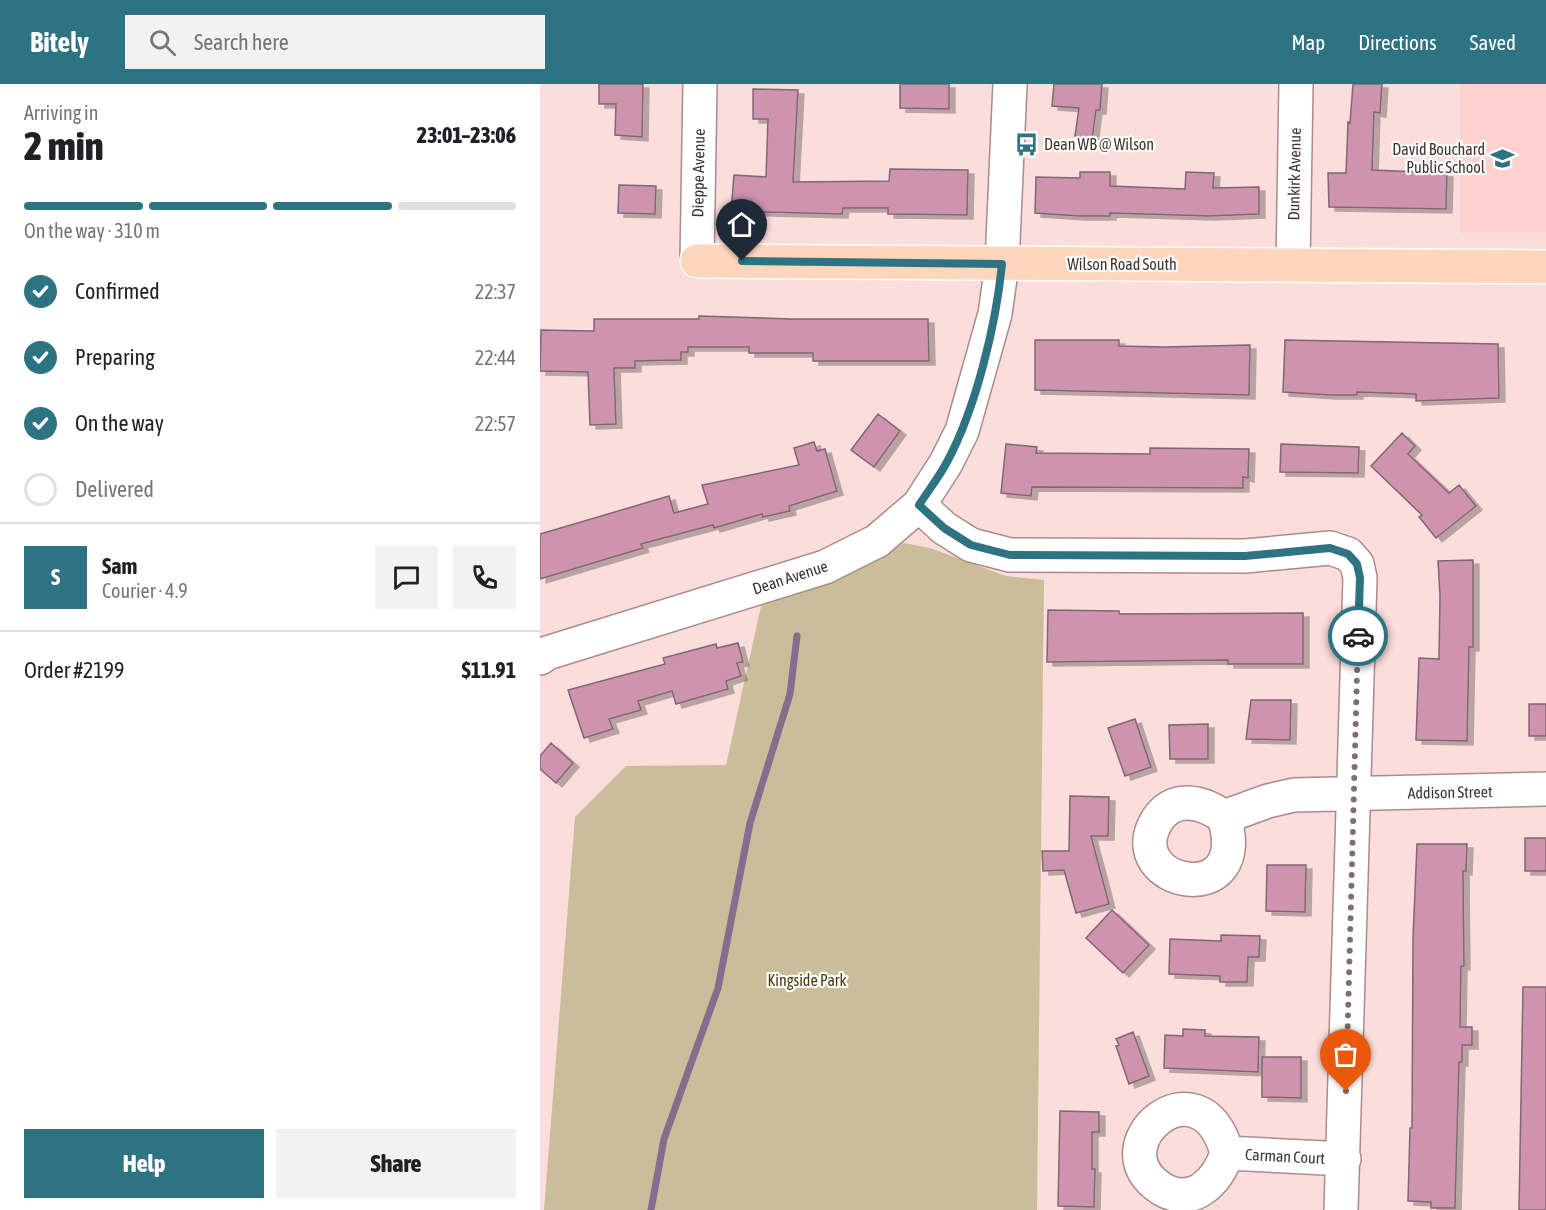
<!DOCTYPE html>
<meta charset="utf-8">
<style>
:root{--surface:#fff;--page:#f2f2f2;--text:#202124;--muted:#757577;--line:#e0e0e0;--accent:#2d7381}
body{margin:0;font-family:"Asap Condensed",sans-serif;background:var(--page);color:var(--text);height:100vh;display:flex;flex-direction:column;font-size:22px;white-space:nowrap}
*{box-sizing:border-box;margin:0}
p{font-size:20px;color:var(--muted)}
.icon{flex:none;width:33px;height:33px;fill:none;stroke:currentColor;stroke-width:2;stroke-linecap:round;stroke-linejoin:round}
.map{position:relative;flex:1;overflow:hidden}
.drawer{display:flex;flex-direction:column;background:var(--surface);width:540px}
.drawer>*{flex:none}
.pin{position:absolute;display:grid;place-items:center;width:51px;height:51px;color:#fff;margin:-62px -26px;border-radius:50% 50% 50% 0;rotate:-45deg;box-shadow:0 0 6px #0007}
.pin .icon{rotate:45deg}
.courier{position:absolute;display:grid;place-items:center;width:60px;height:60px;margin:-30px;border:4px solid #2d7381;border-radius:50%;background:#fff;color:#222;box-shadow:0 2px 8px #0007}
.headline em{font-style:normal;font-weight:800}
.headline div{display:flex;flex-direction:column-reverse}
.headline{display:flex;align-items:center;justify-content:space-between;height:102px;padding:0 24px}
h1{font-size:39px;font-weight:800;line-height:45px}
.bar{display:grid;grid-template-columns:repeat(4,1fr);gap:9px 6px;align-content:center;height:72px;padding:0 24px}
.bar i{height:8px;border-radius:4px;background:var(--line)}
.bar .on{background:var(--accent)}
.bar p{grid-column:span 4}
.line{display:flex;align-items:center;gap:15px;padding:0 24px;border-top:2px solid var(--line)}
.line div{flex:1}
.round{display:grid;place-items:center;flex:none;width:63px;height:63px;border-radius:0px;background:var(--page)}
ol{padding:0 24px;list-style:none}
li{display:flex;align-items:center;gap:18px;height:66px}
li p{margin-inline-start:auto}
li .icon{padding:6px;border-radius:50%;background:var(--accent);color:#fff;stroke-width:4}
li:last-child{color:var(--muted)}
li i{width:33px;height:33px;border:3px solid var(--line);border-radius:50%}
.button{display:flex;gap:12px;margin-top:auto;padding:12px 24px}
.button a{flex:1;height:69px;border-radius:0px;background:var(--accent);color:#fff;font-size:24px;font-weight:800;line-height:69px;text-align:center}
.button a+a{background:var(--page);color:var(--text)}
header{display:flex;align-items:center;gap:36px;box-sizing:border-box;height:84px;padding:0 30px;background:var(--accent);color:#fff}
header strong{font-size:28px}
nav{display:flex;gap:33px;margin-inline-start:auto;font-size:21px}
.search{width:420px;height:54px;background:var(--page);display:flex;align-items:center;gap:15px;box-sizing:border-box;padding:0 21px;border-radius:0px;color:var(--muted);font-size:22px}
main{display:flex;flex:1;min-height:0}
.map>svg:first-child{display:block}
.built{fill:#fdd1cf}
.green{fill:#cabd99}
.lines{fill:none;stroke-linecap:round;stroke-linejoin:round}
.stream{stroke:#876c8e;stroke-width:7}
.building{fill:#cd93af;stroke:#826673;stroke-width:1.5;filter:url(#shadow)}
.minor-casing{stroke:#ab8b89;stroke-width:36}
.major-casing{stroke:#fff;stroke-width:36}
.minor{stroke:#fff;stroke-width:33}
.major{stroke:#fed6bb;stroke-width:33}
.done{stroke:#816f6e;stroke-width:6;stroke-dasharray:0 10.8}
.route{stroke:#2d7381;stroke-width:8}
.labels{text-anchor:middle;dominant-baseline:central;stroke-width:4.5;stroke-linejoin:round;paint-order:stroke}
.poi-label{font-size:16px;fill:#403332;stroke:#fff;text-anchor:start}
.street-label{font-size:16px;fill:#403332;stroke:#fff}
.park-label{font-size:16px;fill:#493a0b;stroke:#fff}
</style>
<header>
<strong>Bitely</strong>
<div class="search"><svg class="icon" aria-label="search" viewBox="0 0 24 24"><circle cx="10" cy="10" r="6"/><path d="M15 15l6 6"/></svg>Search here</div>
<nav><a>Map</a><a>Directions</a><a>Saved</a></nav>
</header>
<main>
<section class="drawer">
<div class="headline"><div><h1>2 min</h1><p>Arriving in</p></div><em>23:01–23:06</em></div>
<div class="bar"><i class="on"></i><i class="on"></i><i class="on"></i><i></i><p>On the way · 310 m</p></div>
<ol>
<li><svg class="icon" aria-label="check" viewBox="0 0 24 24"><path d="M5 12l5 5 9-10"/></svg>Confirmed<p>22:37</p></li>
<li><svg class="icon" aria-label="check" viewBox="0 0 24 24"><path d="M5 12l5 5 9-10"/></svg>Preparing<p>22:44</p></li>
<li><svg class="icon" aria-label="check" viewBox="0 0 24 24"><path d="M5 12l5 5 9-10"/></svg>On the way<p>22:57</p></li>
<li><i></i>Delivered</li>
</ol>
<div class="line" style="height:108px"><b class="round" style="background:var(--accent);color:#fff">S</b><div><b>Sam</b><p>Courier · 4.9</p></div><a class="round"><svg class="icon" aria-label="chat" viewBox="0 0 24 24"><path d="M4 5h16v11H9l-5 4z"/></svg></a><a class="round"><svg class="icon" aria-label="phone" viewBox="0 0 24 24"><path d="M5 4h4l2 5-3 2q2 4 5 5l2-3 5 2v4C11 20 4 13 5 4z"/></svg></a></div>
<div class="line" style="height:78px"><div>Order #2199</div><b>$11.91</b></div>
<div class="button"><a>Help</a><a>Share</a></div>
</section>
<div class="map">
<svg width="1006" height="1126" viewBox="0 0 1006 1126">
<defs>
<filter id="shadow"><feDropShadow dx="6" dy="4" stdDeviation="0" flood-color="#0004"/></filter>
</defs>
<rect width="100%" height="100%" fill="#fbdedc"/>
<path class="built" d="M920 0H1006V149H920Z"/>
<path class="green" d="M364 459 390 464 466 492 504 496 497 1126H4L35 733 86 682 186 681 223 513 311 489Z"/>
<g class="lines">
<path class="stream" d="M111 1126 124 1055 178 904 210 739 250 610 257 552"/>
</g>
<path class="building" d="M59 0H103L102 53 75 51 76 20H59Z
M360 0H409V25L360 24Z
M514 0H562L560 26H556L552 55 535 52 539 24 512 22Z
M813 0H842L840 29 834 28 832 86 907 89 906 125 789 123 788 89H806L808 38 810 39Z
M213 5 258 6 253 98 349 97 350 85 428 86 427 131 348 130V124H303L302 130 191 127 194 91 226 93 228 35H213Z
M540 88H570V102L645 105 646 88 674 89 673 104 719 103V130L669 132 570 129V132H539L495 129 496 93 540 94Z
M79 101 116 102 115 130 78 129Z
M159 232 251 235H388L389 277H273V269H209V263H148V268H141V276L95 277V284H74L76 340 50 341 48 288 0 287 1 246 54 247V235H159Z
M495 256H579V262L624 263 710 261 709 311 495 306Z
M745 256 958 260 959 314 876 317V310L817 308V311H790L743 308Z
M338 330 360 347 334 383 311 366Z
M862 349 875 362 868 370 909 409 919 401 936 422 896 454 879 433 882 431 831 382Z
M274 358 277 367 285 365 297 407 249 422 250 427 223 433 222 430 174 444 173 441 101 460 103 464 0 495V450L129 412 134 429 168 420 162 401 259 381 254 364Z
M466 360 497 363 496 369 610 370V364L709 365 708 394 703 393V404L492 403 491 412 461 409Z
M741 360 819 363 818 389 740 388Z
M933 476V563H929L927 657 876 656 879 574 899 575 900 511 898 477Z
M508 526 579 527V530L763 529V580H688V576L507 578Z
M198 559 203 578 197 579 201 592 186 597 188 605 136 620 132 607 98 617 101 626 69 635 73 645 44 654 28 606 125 580 123 574 176 560 177 564Z
M711 616H751L750 656 706 655Z
M989 620H1006V652H989Z
M595 635 611 683 585 692 568 644Z
M668 640V675H630L629 641Z
M11 659 33 679 16 699 0 685V672Z
M530 712 569 713 568 752H551L569 820 536 829 524 786 503 787 502 767H529Z
M985 754H1006V787H985Z
M877 760H927L926 787H923L924 882H921L920 943H932V961H922V978H919L915 1124H891V1118L868 1117 870 1044H872L873 854Z
M727 781H766L765 828 726 827Z
M572 826 609 861 583 889 546 854Z
M681 851 720 852 719 873H708L707 898H680V892L629 890 630 855 681 857Z
M983 903H1006V1126H979Z
M643 945 665 946V952L719 953 718 988 624 984 625 951 643 952Z
M593 948 609 992 589 1000 576 962 579 961 576 955Z
M722 973H761V1014L722 1013Z
M520 1027 559 1028V1048H552V1085H555L554 1123 518 1122Z"/>
<g class="lines">
<defs>
<path id="minor" d="M157 177 160 0
M753 181 756 0
M379 421 404 444 431 461 470 471 705 472 790 464 808 470 817 480 820 494 801 1126
M0 574 7 569 285 483 337 457 379 421 406 379 422 347 455 230 462 180 470 0
M684 733C714 829 580 801 616 738 632 710 662 717 684 733L728 717 754 711 1006 705
M687 1069C678 1096 654 1124 622 1105 554 1063 660 971 687 1069L804 1075"/>
<path id="major" d="M157 177 1006 183"/>
</defs>
<use href="#minor" class="minor-casing"/>
<use href="#major" class="major-casing"/>
<use href="#minor" class="minor"/>
<use href="#major" class="major"/>
</g>
<g class="lines">
<path class="done" d="M806 1007 818 552"/>
<path class="route" d="M202 177 462 180C456 241 436 324 407 378 399 393 388 407 379 421L404 444 431 461 470 471 705 472 790 464 808 470 817 480 820 494 818 552"/>
</g>
<defs>
<symbol id="bus-bare" viewBox="-9 -9 18 18"><path d="M-5-6H5V4H4V6H2V4H-2V6H-4V4H-5ZM-3.5-4V0h7V-4ZM-3.5 1.2v1.5H-2V1.2ZM2 1.2v1.5H3.5V1.2Z" fill="#2d7381" stroke="#fff" stroke-width="2.5" paint-order="stroke"/></symbol>
<symbol id="school-bare" viewBox="-9 -9 18 18"><path d="M0-5L7-2L0 1L-7-2ZM-4 1L0 2.5L4 1V4Q0 6-4 4Z" fill="#2d7381" stroke="#fff" stroke-width="2.5" paint-order="stroke"/></symbol>
</defs>
<g fill-rule="evenodd">
<use href="#bus-bare" x="470" y="44" width="33" height="33"/>
<use href="#school-bare" x="946" y="58" width="33" height="33"/>
</g>
<g class="labels">
<g class="poi-label">
<text x="504" y="60">Dean WB @ Wilson</text>
<text x="945" y="65" text-anchor="end">David Bouchard<tspan x="945" dy="18">Public School</tspan></text>
</g>
<g class="street-label">
<text transform="translate(158 89) rotate(-89)">Dieppe Avenue</text>
<text transform="translate(754 90) rotate(-89)">Dunkirk Avenue</text>
<text x="582" y="180">Wilson Road South</text>
<text transform="translate(250 493) rotate(-18)">Dean Avenue</text>
<text transform="translate(910 708) rotate(-1)">Addison Street</text>
<text transform="translate(745 1072) rotate(3)">Carman Court</text>
</g>
<g class="park-label">
<text x="267" y="896">Kingside Park</text>
</g>
</g>
</svg>
<div class="pin" style="left:806px;top:1007px;background:#ea580c"><svg class="icon" aria-label="bag" viewBox="0 0 24 24"><path d="M5 8h14l-1 12H6zM9 8a3 3 0 0 1 6 0"/></svg></div>
<div class="pin" style="left:202px;top:177px;background:#1f2937"><svg class="icon" aria-label="home" viewBox="0 0 24 24"><path d="M3 11l9-7 9 7M6 9v11h12V9"/></svg></div>
<div class="courier" style="left:818px;top:552px"><svg class="icon" aria-label="car" viewBox="0 0 24 24"><path d="M5 17H2v-5l4-1 3-4h7l3 4 3 1v5h-3M9 17h6M6 11h13"/><circle cx="7" cy="17" r="2"/><circle cx="17" cy="17" r="2"/></svg></div>
</div>
</main>
